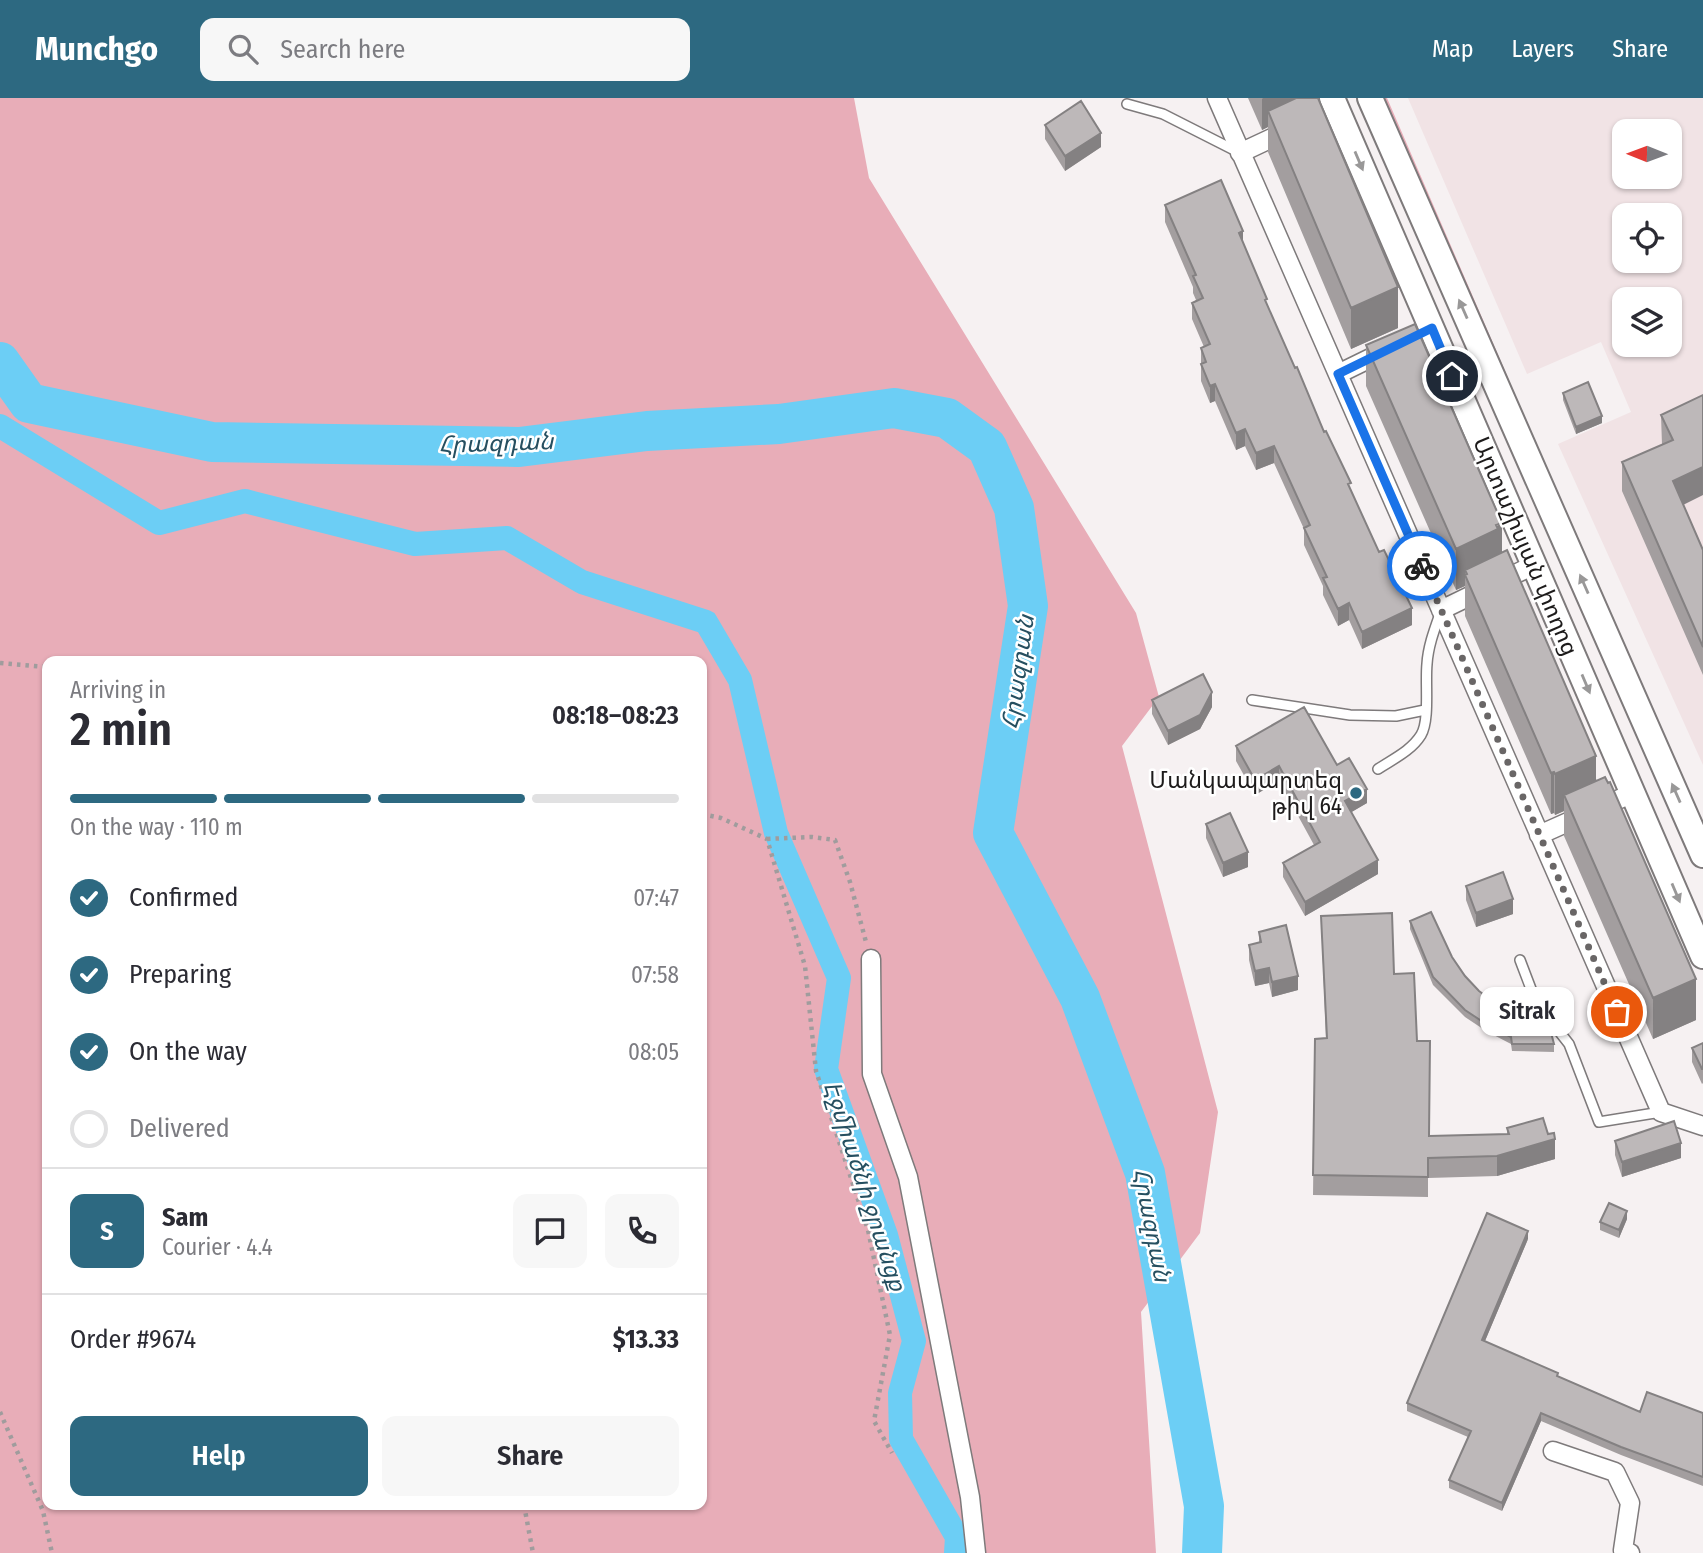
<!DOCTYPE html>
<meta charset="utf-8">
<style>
:root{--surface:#fff;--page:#f7f7f7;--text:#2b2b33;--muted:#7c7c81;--line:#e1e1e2;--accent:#2d6981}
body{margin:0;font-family:"Fira Sans Condensed","Noto Sans Armenian",sans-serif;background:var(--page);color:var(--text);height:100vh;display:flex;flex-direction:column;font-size:26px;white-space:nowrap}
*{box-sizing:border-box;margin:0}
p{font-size:23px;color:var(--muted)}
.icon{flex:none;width:38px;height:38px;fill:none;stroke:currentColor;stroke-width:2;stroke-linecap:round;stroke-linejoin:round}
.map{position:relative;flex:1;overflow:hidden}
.drawer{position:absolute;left:42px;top:558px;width:665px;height:854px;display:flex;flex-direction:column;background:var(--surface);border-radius:14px;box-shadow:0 2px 5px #0004}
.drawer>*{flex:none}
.needle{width:46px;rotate:271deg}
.fabs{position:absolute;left:1612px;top:21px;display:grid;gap:14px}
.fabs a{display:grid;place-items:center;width:70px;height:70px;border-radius:14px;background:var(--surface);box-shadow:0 2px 5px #0004;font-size:35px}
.pin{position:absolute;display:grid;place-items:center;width:60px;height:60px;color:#fff;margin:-30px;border:4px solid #fff;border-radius:50%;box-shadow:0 2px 7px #0007}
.courier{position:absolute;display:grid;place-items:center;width:70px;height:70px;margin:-35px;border:5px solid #1a73e8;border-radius:50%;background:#fff;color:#222;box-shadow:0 2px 9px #0007}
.bubble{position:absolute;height:49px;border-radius:14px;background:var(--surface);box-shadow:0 2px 5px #0004;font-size:23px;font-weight:600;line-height:49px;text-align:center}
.overview em{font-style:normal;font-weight:600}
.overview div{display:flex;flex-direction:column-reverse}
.overview{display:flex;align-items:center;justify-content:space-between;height:119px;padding:0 28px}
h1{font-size:46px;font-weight:600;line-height:52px}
.bar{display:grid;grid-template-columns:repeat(4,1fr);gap:10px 7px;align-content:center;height:84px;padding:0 28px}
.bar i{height:9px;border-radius:5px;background:var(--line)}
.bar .active{background:var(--accent)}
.bar p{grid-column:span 4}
.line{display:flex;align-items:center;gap:18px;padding:0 28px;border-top:2px solid var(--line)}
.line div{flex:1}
.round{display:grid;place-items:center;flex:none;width:74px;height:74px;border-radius:14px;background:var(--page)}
ol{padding:0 28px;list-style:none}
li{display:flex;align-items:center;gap:21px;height:77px}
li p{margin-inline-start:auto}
li .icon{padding:7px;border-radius:50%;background:var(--accent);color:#fff;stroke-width:4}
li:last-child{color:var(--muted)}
li i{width:38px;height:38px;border:4px solid var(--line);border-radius:50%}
.action{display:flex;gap:14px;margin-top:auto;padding:14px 28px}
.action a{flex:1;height:80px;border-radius:14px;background:var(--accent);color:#fff;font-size:28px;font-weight:600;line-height:80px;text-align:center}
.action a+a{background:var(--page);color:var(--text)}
header{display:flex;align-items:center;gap:42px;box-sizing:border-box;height:98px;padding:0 35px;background:var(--accent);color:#fff}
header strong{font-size:33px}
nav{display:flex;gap:38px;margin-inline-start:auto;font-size:24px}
.search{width:490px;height:63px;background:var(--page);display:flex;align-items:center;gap:18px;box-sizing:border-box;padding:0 24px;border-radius:14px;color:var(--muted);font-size:26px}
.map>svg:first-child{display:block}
.built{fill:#f1e3e5;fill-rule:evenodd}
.green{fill:#e8adb8;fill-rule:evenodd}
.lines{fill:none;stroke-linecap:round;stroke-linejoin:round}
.canal{stroke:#6ccef5;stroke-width:24}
.river{stroke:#6ccef5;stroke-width:40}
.service-casing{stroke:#7e7a7b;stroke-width:12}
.minor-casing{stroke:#7e7a7b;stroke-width:21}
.secondary-casing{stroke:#7e7a7b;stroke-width:28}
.path{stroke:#a09c9d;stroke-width:4.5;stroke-dasharray:3.5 5;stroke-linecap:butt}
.service{stroke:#fff;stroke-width:9}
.minor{stroke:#fff;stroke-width:18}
.secondary{stroke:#fff;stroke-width:24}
.wall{fill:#a39e9f}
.shaded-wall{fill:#848182}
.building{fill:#bdb8b9;stroke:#848182;stroke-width:2}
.oneway{fill:#999898}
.done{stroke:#696666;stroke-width:7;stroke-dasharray:0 12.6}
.route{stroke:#1a73e8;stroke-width:9}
.poi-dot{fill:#2d6981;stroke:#fff;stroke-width:2.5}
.labels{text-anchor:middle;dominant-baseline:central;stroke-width:5;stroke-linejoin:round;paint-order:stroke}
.street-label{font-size:23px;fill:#1d1b1b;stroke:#fff}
.poi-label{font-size:23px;fill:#1d1b1b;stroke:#fff;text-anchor:end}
.water-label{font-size:24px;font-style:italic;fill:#254f60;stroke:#fff}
</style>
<header>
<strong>Munchgo</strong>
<div class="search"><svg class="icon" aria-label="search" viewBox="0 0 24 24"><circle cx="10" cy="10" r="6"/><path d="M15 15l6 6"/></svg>Search here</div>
<nav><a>Map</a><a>Layers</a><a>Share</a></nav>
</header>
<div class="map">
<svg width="1703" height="1455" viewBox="0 0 1703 1455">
<rect width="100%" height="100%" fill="#f6f1f2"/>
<path class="built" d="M1408 0H1703V667L1558 346 1631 314 1601 244 1527 276ZM1624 33H1670V79H1624ZM1624 117H1670V163H1624ZM1624 201H1670V247H1624Z"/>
<path class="green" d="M0 0H854L869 80 1136 515 1159 599 1122 648 1218 1014 1200 1135 1141 1214 1156 1455H0ZM47 564H702V1407H47Z
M1381 0H1387L1509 282 1504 284Z"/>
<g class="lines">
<path class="canal" d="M0 328 159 425 245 403 415 446 507 440 582 484 706 524 740 582 776 735 839 880 826 971 886 1137 914 1243 900 1295 901 1341 957 1439 956 1455"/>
<path class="river" d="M0 264 29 305 212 344 519 349 647 333 779 326 894 310 947 320 987 349 1014 410 1028 508 993 735 1080 900 1145 1075 1204 1408 1202 1455"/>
<defs>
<path id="service" d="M1127 6 1163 16 1238 54
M1252 602 1350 617 1396 618 1425 612
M1378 671C1393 661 1411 653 1421 637 1430 622 1425 585 1427 566 1428 548 1435 530 1441 513
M1520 862 1536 904 1569 946 1599 1024 1661 1014"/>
<path id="minor" d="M1217 0 1661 1014 1703 1028
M1240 55 1289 32
M1338 276 1387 252
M1441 512 1534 467
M1539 737 1633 695
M871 861 872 976 908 1079 970 1399 976 1455
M1553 1353 1615 1374 1630 1405 1623 1452 1630 1455"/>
<path id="secondary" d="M1332 0 1703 858
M1370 0 1703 757"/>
</defs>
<use href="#service" class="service-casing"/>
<use href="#minor" class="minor-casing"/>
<use href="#secondary" class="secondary-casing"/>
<path class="path" d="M0 565 47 569
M702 716 721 720 767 741 805 868 816 973 868 1132 890 1237 874 1323 892 1355
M767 741 812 739 835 742 850 784 866 844
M0 1314 43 1413 52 1455
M524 1407 533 1455"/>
<use href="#service" class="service"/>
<use href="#minor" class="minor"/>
<use href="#secondary" class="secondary"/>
</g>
<path class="wall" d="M1248 0H1318L1398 230 1351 251 1268 54V29L1262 32Z
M1045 27 1101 49 1065 73 1045 41Z
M1165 107 1243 145 1267 207 1295 270 1412 527 1362 551 1349 522 1338 528 1323 497V488L1304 447V431L1274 365 1256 372 1245 348 1236 352 1215 303 1210 305 1201 283V250L1204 249 1192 221V205L1196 202 1193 195V189L1165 124Z
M1366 247 1502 454 1696 922 1653 941 1564 738V713L1555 717 1554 715 1551 716 1465 518V488L1456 492 1366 288Z
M1563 295 1602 325 1576 336 1563 302Z
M1703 297 1683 407 1703 452V577L1622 393V364L1662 347 1661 317Z
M1152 602 1212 609 1200 631 1168 647 1152 616Z
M1236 648 1337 667 1367 705 1351 714 1378 776 1305 818 1283 779V765L1314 747 1279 683 1255 697 1236 663Z
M1206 726 1248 769 1223 779 1206 740Z
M1466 788 1513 816 1476 829 1466 802Z
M1321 818 1394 876 1417 943 1429 1038 1507 1036V1030L1555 1061 1497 1078 1428 1080V1099L1313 1097 1315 941H1326Z
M1410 823 1452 859 1465 878 1479 893 1554 946V954L1512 953 1511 946 1486 933 1465 919 1433 887 1410 831Z
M1259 834 1298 892 1272 899 1269 885 1255 888 1249 862V847L1259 845Z
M1703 945V985L1702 986 1692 964V950Z
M1615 1043 1681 1060 1622 1079 1615 1057Z
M1627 1121 1619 1140 1600 1132V1124Z
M1528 1141 1485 1243 1558 1278 1640 1314 1703 1315V1388L1621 1357 1541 1323 1502 1413 1449 1390V1382L1468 1339 1407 1313V1305Z"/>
<path class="shaded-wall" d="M1263 0H1306L1268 13V29L1262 32V1Z
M1101 35V49L1065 73V58Z
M1243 133V150L1239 135Z
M1398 189V230L1351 251V210Z
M1215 286V303L1210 305V288Z
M1602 318V325L1576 336V329Z
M1245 331V348L1236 352V335Z
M1274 348V365L1256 372V355Z
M1703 369V397L1673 412V383Z
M1502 425V466L1467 476 1465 472V488L1456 492V451Z
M1349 505V522L1338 528V511Z
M1412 510V527L1362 551V534Z
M1212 594V609L1200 631 1168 647V633Z
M1596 658V699L1564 697V713L1555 717V676Z
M1279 668V683L1255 697V682Z
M1554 674V715L1551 716V675Z
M1367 691V705L1345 718V703Z
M1248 754V769L1223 779V765Z
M1378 762V776L1305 818V804Z
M1513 801V816L1476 829V815Z
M1269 870V885L1255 888V873Z
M1298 878V892L1272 899V884Z
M1696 881V922L1653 941V900Z
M1555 1041V1061L1497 1078V1058Z
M1681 1045V1060L1622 1079V1064Z
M1627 1113V1121L1619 1140V1132Z
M1528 1133V1141L1482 1250V1242Z
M1541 1315V1323L1502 1413V1405Z"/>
<path class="building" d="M1296 0H1318L1398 189 1351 210 1268 13Z
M1081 3 1101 35 1065 58 1045 27Z
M1221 82 1243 133 1239 135 1267 201 1265 202 1295 270 1297 269 1324 334 1326 333 1351 385 1348 386 1379 454 1384 452 1412 510 1362 534 1349 505 1338 511 1323 480 1327 479 1304 430 1310 427 1274 348 1256 355 1245 331 1236 335 1215 286 1210 288 1201 266 1206 264 1201 250 1210 246 1192 205 1203 200 1193 178 1196 177 1165 107Z
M1415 226 1502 425 1496 427 1498 431 1456 451 1366 247Z
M1588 284 1602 318 1576 329 1563 295Z
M1703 297V369L1673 383 1703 452V549L1622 364 1673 342 1661 317Z
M1507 452 1596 658 1555 676 1554 674 1551 675 1465 477 1467 476 1465 472Z
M1203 576 1212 594 1200 617 1168 633 1152 602Z
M1304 609 1337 667 1349 660 1367 691 1345 703 1378 762 1305 804 1283 765 1320 744 1279 668 1255 682 1236 648Z
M1605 679 1608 685 1610 684 1696 881 1653 900 1564 697Z
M1230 715 1248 754 1223 765 1206 726Z
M1503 774 1513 801 1476 815 1466 788Z
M1431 814 1452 859 1465 878 1479 893 1498 907 1516 915 1548 923 1554 946H1512L1511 939 1486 926 1465 912 1433 879 1410 823Z
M1392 815 1394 876 1414 875 1417 943H1430L1429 1038 1509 1036 1507 1030 1543 1020 1548 1036 1554 1035 1555 1041 1497 1058 1428 1060V1079L1313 1077 1315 941 1327 940 1321 818Z
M1286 827 1298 878 1272 884 1269 870 1255 873 1249 847 1261 844 1259 834Z
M1703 945V971H1702L1692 950Z
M1674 1023 1681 1045 1622 1064 1615 1043Z
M1609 1105 1627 1113 1619 1132 1600 1124Z
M1487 1115 1528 1133 1482 1242 1558 1275 1557 1278 1640 1314 1647 1294 1703 1315V1379L1621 1349 1541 1315 1502 1405 1449 1382 1471 1333 1407 1305Z"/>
<defs><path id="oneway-solid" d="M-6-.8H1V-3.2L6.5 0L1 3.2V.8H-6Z" transform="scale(1.75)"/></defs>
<g class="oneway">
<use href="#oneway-solid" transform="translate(1359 63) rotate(67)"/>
<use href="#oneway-solid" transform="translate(1463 211) rotate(-114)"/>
<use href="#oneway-solid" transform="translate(1584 486) rotate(-114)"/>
<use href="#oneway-solid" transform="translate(1586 586) rotate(67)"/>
<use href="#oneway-solid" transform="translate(1676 695) rotate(-114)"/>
<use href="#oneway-solid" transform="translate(1676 795) rotate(67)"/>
</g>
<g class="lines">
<path class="done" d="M1422 468 1617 914"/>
<path class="route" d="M1422 468 1338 276 1432 230 1452 278"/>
</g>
<circle class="poi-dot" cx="1356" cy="695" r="7"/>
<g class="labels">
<g class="street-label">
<text transform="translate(1526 448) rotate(67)">Արտաշիսյան փողոց</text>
</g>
<g class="poi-label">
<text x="1342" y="682">Մանկապարտեզ<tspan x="1342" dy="26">թիվ 64</tspan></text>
</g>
<g class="water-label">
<text transform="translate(496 345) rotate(-2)">Հրազդան</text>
<text transform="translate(1018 574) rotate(-82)">Հրազդան</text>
<text transform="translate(865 1088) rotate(72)">Էջմիածնի ջրանցք</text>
<text transform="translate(1152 1127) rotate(79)">Հրազդան</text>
</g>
</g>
</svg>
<div class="fabs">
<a><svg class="needle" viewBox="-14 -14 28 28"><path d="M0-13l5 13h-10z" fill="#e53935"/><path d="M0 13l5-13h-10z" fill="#7c7c81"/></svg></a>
<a><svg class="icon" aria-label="locate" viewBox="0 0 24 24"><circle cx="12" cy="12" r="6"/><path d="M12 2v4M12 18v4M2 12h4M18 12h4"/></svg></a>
<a><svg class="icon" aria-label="layers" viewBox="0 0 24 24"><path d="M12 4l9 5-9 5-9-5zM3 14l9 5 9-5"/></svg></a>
</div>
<div class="pin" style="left:1617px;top:914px;background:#ea580c"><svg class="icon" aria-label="bag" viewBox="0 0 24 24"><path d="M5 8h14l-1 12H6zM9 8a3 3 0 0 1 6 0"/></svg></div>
<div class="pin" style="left:1452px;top:278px;background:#1f2937"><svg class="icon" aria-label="home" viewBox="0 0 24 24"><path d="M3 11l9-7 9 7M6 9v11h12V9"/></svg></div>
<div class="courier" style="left:1422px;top:468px"><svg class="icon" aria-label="bike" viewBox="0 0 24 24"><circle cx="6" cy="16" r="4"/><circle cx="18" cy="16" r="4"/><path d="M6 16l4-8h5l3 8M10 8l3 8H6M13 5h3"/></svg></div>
<div class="bubble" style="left:1480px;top:889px;width:94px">Sitrak</div>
<section class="drawer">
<div class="overview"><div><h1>2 min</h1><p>Arriving in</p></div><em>08:18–08:23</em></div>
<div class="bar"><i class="active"></i><i class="active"></i><i class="active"></i><i></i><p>On the way · 110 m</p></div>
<ol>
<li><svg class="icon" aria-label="check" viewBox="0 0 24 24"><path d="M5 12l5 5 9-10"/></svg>Confirmed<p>07:47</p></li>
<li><svg class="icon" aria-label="check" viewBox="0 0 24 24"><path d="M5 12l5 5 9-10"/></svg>Preparing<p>07:58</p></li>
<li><svg class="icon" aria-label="check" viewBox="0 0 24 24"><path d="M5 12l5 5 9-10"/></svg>On the way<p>08:05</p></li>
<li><i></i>Delivered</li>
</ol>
<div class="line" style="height:126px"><b class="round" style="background:var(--accent);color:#fff">S</b><div><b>Sam</b><p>Courier · 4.4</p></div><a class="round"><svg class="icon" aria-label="chat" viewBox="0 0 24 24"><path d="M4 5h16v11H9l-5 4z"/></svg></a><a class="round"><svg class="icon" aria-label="phone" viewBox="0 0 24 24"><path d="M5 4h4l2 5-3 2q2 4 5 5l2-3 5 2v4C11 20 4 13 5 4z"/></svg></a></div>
<div class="line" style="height:91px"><div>Order #9674</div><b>$13.33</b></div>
<div class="action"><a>Help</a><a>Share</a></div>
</section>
</div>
